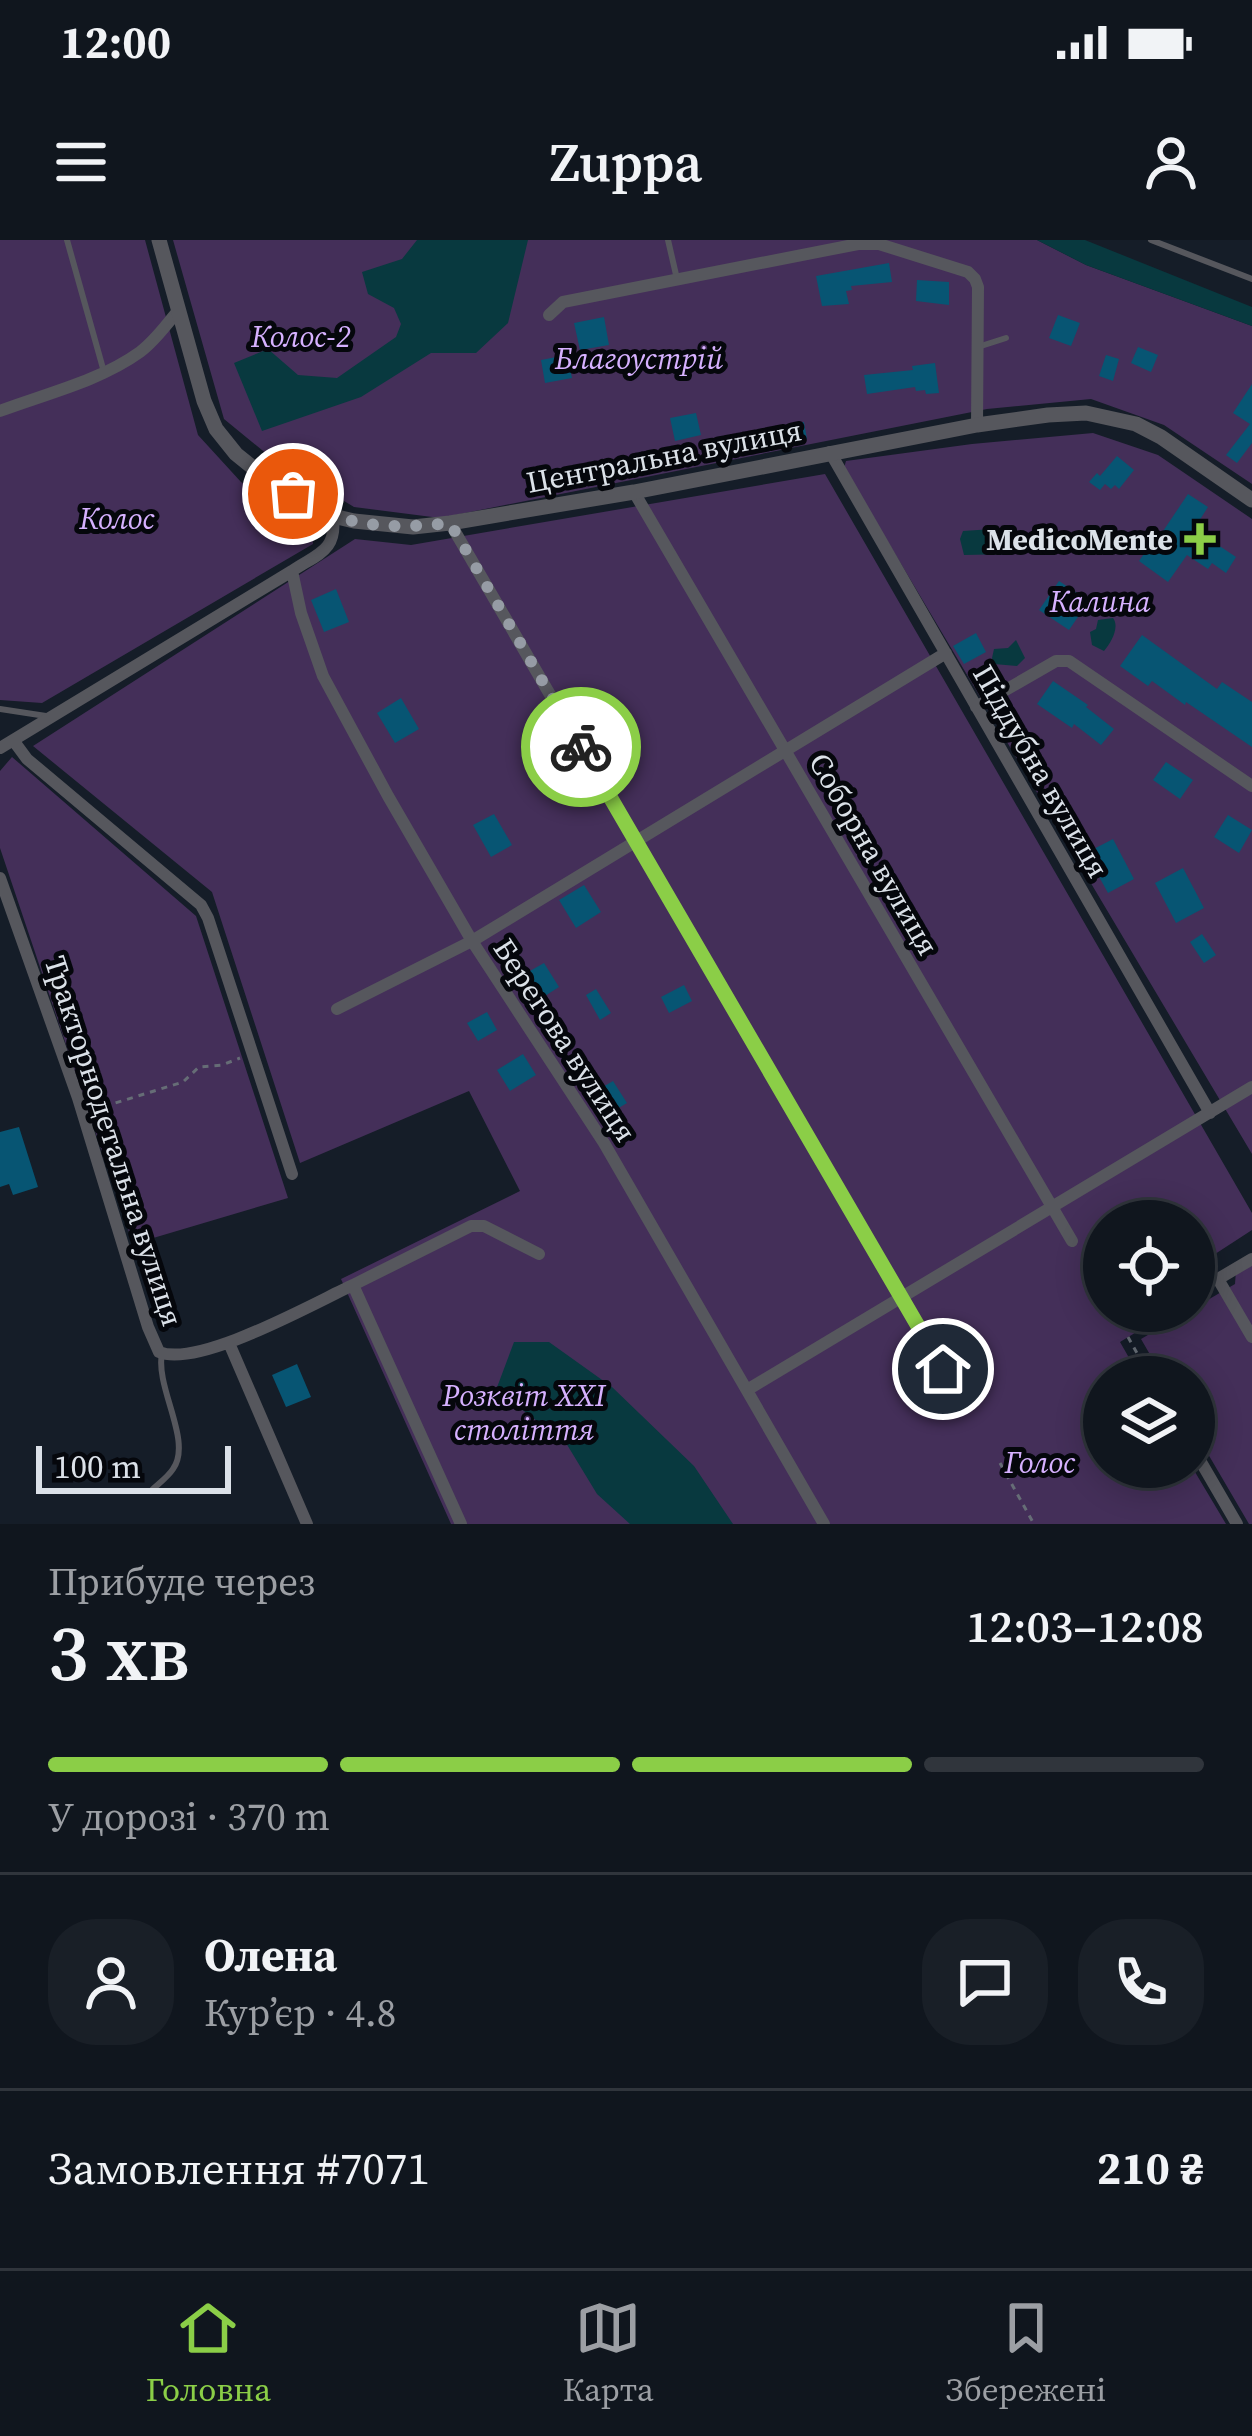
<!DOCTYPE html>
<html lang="uk">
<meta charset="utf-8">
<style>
:root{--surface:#10161e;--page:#191f27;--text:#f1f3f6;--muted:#9c9fa4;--line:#30353c;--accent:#8bce47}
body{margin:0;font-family:"Source Serif 4",serif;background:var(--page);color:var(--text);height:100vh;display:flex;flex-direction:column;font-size:45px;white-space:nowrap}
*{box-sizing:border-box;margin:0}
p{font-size:39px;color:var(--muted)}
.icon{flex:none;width:66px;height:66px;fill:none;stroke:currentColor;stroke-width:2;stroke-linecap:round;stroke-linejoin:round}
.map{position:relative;height:1284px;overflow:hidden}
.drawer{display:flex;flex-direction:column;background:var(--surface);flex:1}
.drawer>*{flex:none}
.fabs{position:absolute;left:1083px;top:960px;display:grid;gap:24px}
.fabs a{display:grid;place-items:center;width:132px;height:132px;border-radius:50%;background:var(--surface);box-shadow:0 6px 30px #0003,0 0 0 3px var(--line);font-size:60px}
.scale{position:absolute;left:36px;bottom:30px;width:195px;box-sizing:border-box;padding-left:12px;border:6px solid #dbe1e8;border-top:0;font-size:33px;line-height:42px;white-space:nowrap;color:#dbe1e8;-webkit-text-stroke:9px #05070c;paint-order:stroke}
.pin{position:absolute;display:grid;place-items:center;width:102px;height:102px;color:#fff;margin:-51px;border:6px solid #fff;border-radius:50%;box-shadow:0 3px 12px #0007}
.courier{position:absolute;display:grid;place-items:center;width:120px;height:120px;margin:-60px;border:9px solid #8bce47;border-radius:50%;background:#fff;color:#222;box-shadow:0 3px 15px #0007}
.summary em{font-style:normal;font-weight:600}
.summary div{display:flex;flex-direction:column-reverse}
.summary{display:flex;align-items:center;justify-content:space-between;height:204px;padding:0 48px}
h1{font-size:78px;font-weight:600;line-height:90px}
.bar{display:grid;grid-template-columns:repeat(4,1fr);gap:18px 12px;align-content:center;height:144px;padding:0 48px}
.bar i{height:15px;border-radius:9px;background:var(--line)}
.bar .current{background:var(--accent)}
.bar p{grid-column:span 4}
.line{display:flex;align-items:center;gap:30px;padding:0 48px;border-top:3px solid var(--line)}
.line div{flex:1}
.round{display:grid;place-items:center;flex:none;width:126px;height:126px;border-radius:48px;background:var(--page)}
.status{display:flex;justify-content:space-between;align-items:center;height:84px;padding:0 60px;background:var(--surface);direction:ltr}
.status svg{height:33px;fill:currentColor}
header{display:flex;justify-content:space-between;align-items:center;height:156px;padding:0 48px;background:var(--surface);font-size:54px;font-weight:600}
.menu{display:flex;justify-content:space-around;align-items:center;height:168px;border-top:3px solid var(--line);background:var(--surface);font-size:33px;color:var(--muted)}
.menu a{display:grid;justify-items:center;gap:6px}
.menu .current{color:var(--accent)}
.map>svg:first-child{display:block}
.green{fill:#442f59}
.water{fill:#08393f}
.building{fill:#075573}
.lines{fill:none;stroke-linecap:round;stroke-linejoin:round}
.path{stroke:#666d76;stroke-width:3;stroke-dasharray:6 6;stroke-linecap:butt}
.service{stroke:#56575d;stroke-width:6}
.minor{stroke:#56575d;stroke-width:12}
.tertiary{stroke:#56575d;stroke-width:15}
.done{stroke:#969ca5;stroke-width:12;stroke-dasharray:0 21.6}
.route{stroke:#8bce47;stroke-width:15}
.poi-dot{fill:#8bce47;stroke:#05070c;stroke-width:4.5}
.labels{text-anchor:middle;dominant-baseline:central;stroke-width:10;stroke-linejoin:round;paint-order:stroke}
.park-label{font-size:30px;font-style:italic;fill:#d6b1ff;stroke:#05070c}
.street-label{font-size:30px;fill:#dbe1e8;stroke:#05070c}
.poi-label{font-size:30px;font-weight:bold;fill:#dbe1e8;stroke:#05070c;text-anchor:end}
</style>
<div class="status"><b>12:00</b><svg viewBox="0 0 49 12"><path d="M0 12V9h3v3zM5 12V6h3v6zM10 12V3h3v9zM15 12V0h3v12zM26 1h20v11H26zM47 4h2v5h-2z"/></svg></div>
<header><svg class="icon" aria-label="menu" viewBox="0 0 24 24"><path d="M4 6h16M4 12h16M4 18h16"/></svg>Zuppa<svg class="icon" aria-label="person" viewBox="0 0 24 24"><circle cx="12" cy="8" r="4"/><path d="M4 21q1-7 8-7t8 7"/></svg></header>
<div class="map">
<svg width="1252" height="1284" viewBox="0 0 1252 1284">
<rect width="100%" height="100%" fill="#151d28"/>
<path class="green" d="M0 0H145L198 195 241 242 313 284V304L42 463 0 460Z
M173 0H1037L1086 25 1252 86V244L1164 185 1091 159 987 169 440 278 354 267 268 215 224 179Z
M1093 193 1158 215 1252 279V914L844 228 846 221 972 204Z
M825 234 1252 973V990L1212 1016V1046L1194 1057V981H1104V1071H1171L1120 1102 1140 1137H1104V1227H1192L1226 1284H451L341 1039 520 951 469 851 300 923 212 652 33 506 355 299 411 305Z
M12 517 196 676 288 958 133 1004 0 608V531Z
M1252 1021V1284H1249L1194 1190V1137H1163L1141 1099 1189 1071H1194V1068L1235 1044 1236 1030Z"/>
<path class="water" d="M417 0H528L508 83 476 113H431L361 157 262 191 234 123 268 109 298 135 337 138 396 97 401 84 394 68 368 54 362 32 402 19Z
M1037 0H1085L1252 67V86L1086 25Z
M1008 288 1016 293 1019 310 1012 314 964 315 960 299 963 291Z
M1113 378C1120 387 1111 403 1104 411L1092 405 1090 392 1096 389 1098 380Z
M1016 400 1025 418 1017 426 994 424 992 418 994 409 1008 408Z
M514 1102H549L612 1147 694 1226 733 1284H630L597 1254 566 1203 496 1150Z"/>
<path class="building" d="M889 23 892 42 851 46 852 50 846 51 849 64 822 66 816 36Z
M917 40 949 42V65L916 61Z
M1058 75 1080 83 1071 106 1049 98Z
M604 77 609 105 580 110 574 83Z
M1138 107 1158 115 1151 132 1131 123Z
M567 115 572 138 545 143 541 120Z
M1106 115 1119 119 1113 141 1099 136Z
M935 123 939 153 926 154 925 150 916 151 915 147 867 154 864 135 913 130 912 126Z
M1252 144V203L1237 223 1226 215 1250 184 1233 173Z
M696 173 701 195 675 201 670 178Z
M804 182 807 199 713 216 710 200Z
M1117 216 1134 230 1119 249 1115 245 1111 249 1105 244 1100 250 1089 242 1097 233 1100 236Z
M1188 254 1208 267 1199 281 1208 287 1203 295 1236 317 1226 333 1212 323 1208 329 1187 315 1168 342 1139 321 1153 301 1155 303Z
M1059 341 1089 361 1069 390 1039 370Z
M336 349 349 382 324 392 311 360Z
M976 393 986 412 964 424 953 406Z
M1142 395 1217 449 1222 442 1252 462V507L1186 462 1185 465 1152 441 1148 446 1120 426Z
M1053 441 1088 465 1086 467 1114 489 1101 505 1074 484 1072 488 1037 464Z
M401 458 419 489 395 503 377 473Z
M1166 522 1193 540 1180 559 1153 540Z
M494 574 512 605 491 617 473 585Z
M1228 575 1252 590 1239 613 1214 597Z
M1113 599 1134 639 1108 653 1086 613Z
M1183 628 1204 668 1176 683 1155 643Z
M584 645 601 672 576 688 559 660Z
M1202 694 1216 715 1204 723 1190 702Z
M544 723 559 747 537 761 521 736Z
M684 745 692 761 669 773 661 757Z
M596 749 611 773 600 780 586 755Z
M487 772 497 790 478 801 467 783Z
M523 814 536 835 510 851 497 830Z
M613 841 627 863 605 876 591 854Z
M19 887 38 947 13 955 9 944 0 947V892Z
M297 1124 311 1157 286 1167 272 1135Z"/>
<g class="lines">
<path class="path" d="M95 875 112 864 183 842 199 827 222 825 240 818
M1128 1097 1142 1122
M1000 1223 1034 1284"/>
<path class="service" d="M67 0 104 132
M668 0 677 39
M1151 0 1252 39
M981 106 1006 98
M0 469 46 476
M151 1251C158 1244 168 1237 173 1229 193 1201 155 1148 162 1113"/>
<path class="minor" d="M549 75 563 62 858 4H879L968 32 975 39 978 47 977 185
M0 171C45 154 100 141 140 112 155 101 166 85 178 71
M830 212 1210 873
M634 252 1072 1001
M450 283 964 1165
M292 331 301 373 323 436 388 556 472 701 604 903 824 1284
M976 467 1056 421H1069L1252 546
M13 500 27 519 201 665 208 678 292 934
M0 508 292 331C319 313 337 311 333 276
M0 638 78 858 148 1087 159 1112C199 1128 312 1064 353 1045
M337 769 472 701 946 413
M1252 1019 1218 1039 1252 1097
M229 1103 307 1284
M1148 1132 1151 1137
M747 1150 1252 847
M1194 1210 1237 1284
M461 1284 353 1045 471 986H484L539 1014"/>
<path class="tertiary" d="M159 0 204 161 216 189 236 214 262 235 333 276 354 281 413 287 450 283 634 252 977 185 1048 175 1086 173 1136 184 1161 197 1252 260"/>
</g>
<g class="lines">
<path class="done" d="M293 254C307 262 321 271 336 276 372 289 412 287 450 283L581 507"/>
<path class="route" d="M581 507 943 1129"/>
</g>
<path class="poi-dot" d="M1194 281h12v12h12v12h-12v12h-12v-12h-12v-12h12z"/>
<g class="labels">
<g class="park-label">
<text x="301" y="96">Колос-2</text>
<text x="639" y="118">Благоустрій</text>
<text x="117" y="278">Колос</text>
<text x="1100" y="361">Калина</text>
<text x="524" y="1155">Розквіт XXI<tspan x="524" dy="34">століття</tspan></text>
<text x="1040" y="1222">Голос</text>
</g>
<g class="street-label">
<text transform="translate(664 216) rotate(-11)">Центральна вулиця</text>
<text transform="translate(1041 531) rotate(60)">Піддубна вулиця</text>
<text transform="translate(874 614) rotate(60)">Соборна вулиця</text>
<text transform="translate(565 800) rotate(57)">Берегова вулиця</text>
<text transform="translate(114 901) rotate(72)">Тракторнодетальна вулиця</text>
</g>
<g class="poi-label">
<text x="1173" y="299">MedicoMente</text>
</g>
</g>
</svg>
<div class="fabs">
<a><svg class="icon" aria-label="locate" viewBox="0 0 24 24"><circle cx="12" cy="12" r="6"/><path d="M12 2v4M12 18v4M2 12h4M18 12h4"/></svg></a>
<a><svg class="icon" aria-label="layers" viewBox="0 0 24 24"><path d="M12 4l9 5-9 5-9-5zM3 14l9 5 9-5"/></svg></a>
</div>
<div class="scale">100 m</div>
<div class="pin" style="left:293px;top:254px;background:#ea580c"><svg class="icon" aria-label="bag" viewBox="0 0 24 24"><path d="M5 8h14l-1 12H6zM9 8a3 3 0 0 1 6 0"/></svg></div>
<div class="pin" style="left:943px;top:1129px;background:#1f2937"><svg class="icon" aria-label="home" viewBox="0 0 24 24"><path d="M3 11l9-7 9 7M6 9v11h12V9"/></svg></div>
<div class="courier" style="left:581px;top:507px"><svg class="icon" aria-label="bike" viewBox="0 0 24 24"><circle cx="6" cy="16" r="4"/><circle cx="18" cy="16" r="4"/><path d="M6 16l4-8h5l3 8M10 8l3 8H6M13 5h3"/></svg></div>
</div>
<section class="drawer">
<div class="summary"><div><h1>3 хв</h1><p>Прибуде через</p></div><em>12:03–12:08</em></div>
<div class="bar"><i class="current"></i><i class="current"></i><i class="current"></i><i></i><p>У дорозі · 370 m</p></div>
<div class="line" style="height:216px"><a class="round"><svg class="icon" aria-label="person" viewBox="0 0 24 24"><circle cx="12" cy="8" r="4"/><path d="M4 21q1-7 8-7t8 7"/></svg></a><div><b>Олена</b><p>Кур’єр · 4.8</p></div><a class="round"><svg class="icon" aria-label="chat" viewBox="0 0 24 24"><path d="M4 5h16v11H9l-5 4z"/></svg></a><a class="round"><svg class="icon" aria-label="phone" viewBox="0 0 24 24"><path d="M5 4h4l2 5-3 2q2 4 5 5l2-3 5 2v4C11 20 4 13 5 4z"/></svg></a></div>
<div class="line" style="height:156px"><div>Замовлення #7071</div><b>210 ₴</b></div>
</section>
<nav class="menu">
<a class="current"><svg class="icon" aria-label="home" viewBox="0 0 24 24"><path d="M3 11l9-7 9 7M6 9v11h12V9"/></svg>Головна</a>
<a><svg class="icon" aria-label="map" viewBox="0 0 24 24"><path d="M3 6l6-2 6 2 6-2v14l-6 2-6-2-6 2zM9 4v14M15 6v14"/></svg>Карта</a>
<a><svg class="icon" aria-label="saved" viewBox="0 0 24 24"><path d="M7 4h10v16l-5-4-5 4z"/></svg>Збережені</a>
</nav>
